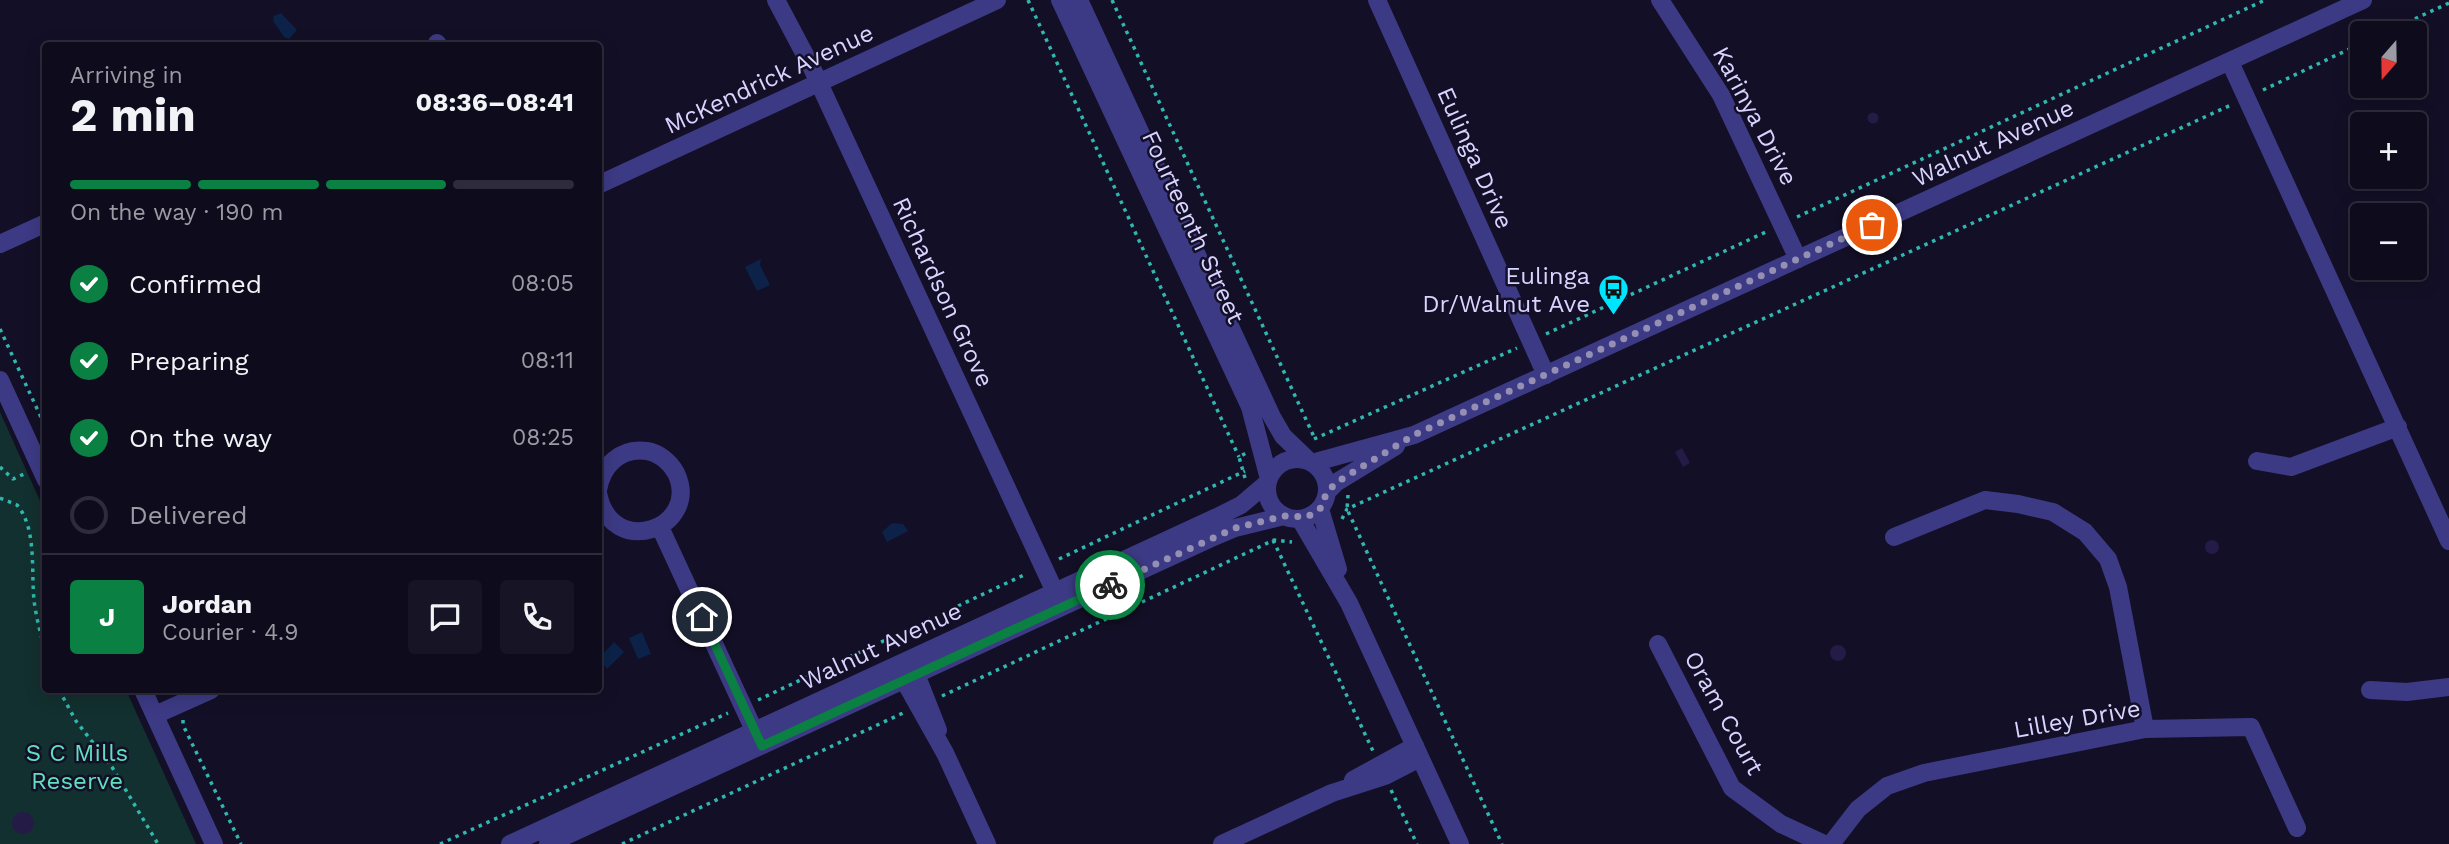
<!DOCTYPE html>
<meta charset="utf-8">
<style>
:root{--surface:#0e0b1c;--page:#171425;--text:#f1f3f6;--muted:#9b9ba3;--line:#2e2b3b;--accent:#0b8043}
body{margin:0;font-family:"Work Sans",sans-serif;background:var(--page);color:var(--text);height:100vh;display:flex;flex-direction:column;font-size:26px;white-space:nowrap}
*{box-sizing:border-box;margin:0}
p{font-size:23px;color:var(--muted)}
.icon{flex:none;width:38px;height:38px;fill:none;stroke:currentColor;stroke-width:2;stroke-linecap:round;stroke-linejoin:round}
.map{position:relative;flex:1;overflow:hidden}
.panel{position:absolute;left:42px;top:42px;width:560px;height:651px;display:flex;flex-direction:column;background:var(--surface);border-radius:7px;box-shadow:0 4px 18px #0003,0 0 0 2px var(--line)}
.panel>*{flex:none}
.needle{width:46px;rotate:200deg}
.tools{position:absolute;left:2350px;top:21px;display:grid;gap:14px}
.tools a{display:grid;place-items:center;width:77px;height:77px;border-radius:7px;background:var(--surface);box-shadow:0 4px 18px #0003,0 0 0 2px var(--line);font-size:35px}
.pin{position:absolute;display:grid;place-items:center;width:60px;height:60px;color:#fff;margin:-30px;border:4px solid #fff;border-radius:50%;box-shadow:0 2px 7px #0007}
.courier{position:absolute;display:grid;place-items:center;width:70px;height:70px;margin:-35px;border:5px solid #0b8043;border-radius:50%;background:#fff;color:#222;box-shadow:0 2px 9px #0007}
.head em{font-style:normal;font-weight:700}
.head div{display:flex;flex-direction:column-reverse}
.head{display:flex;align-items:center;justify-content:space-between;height:119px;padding:0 28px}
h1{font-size:46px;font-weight:700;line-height:52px}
.bar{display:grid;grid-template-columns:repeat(4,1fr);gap:10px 7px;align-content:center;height:84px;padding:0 28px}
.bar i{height:9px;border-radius:5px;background:var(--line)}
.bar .selected{background:var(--accent)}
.bar p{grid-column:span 4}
.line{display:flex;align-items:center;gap:18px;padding:0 28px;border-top:2px solid var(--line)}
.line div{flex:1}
.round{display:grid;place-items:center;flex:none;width:74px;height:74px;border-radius:7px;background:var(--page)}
ol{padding:0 28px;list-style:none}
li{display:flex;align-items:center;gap:21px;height:77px}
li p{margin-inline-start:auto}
li .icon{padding:7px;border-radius:50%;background:var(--accent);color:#fff;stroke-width:4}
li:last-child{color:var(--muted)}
li i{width:38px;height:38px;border:4px solid var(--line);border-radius:50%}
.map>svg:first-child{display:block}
.green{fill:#12302f}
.water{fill:#0c2248}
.building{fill:#241b47}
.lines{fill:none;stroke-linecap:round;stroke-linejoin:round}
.path{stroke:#2fb8b0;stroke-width:3.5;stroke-dasharray:3.5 5;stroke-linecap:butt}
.minor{stroke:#3d3a85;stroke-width:18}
.tertiary{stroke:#3d3a85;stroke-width:18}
.done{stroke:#948fb3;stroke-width:7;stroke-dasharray:0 12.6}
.route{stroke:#0b8043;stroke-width:9}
.labels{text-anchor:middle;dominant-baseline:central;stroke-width:5;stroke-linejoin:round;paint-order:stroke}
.street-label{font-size:24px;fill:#d9d4ff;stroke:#130f26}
.poi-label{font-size:24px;fill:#d9d4ff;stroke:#130f26;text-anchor:end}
.park-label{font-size:24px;fill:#5fe0c0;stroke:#130f26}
</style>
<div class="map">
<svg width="2449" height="844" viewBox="0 0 2449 844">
<rect width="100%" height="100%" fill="#130f26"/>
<path class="green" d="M0 412 45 512 46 690H126L196 844H0Z"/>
<path class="water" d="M281 13 297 30 289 39 284 37 273 21 274 16Z
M761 259 760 265 770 285 757 291 745 267Z
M892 523 903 524 908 531 887 542 882 532Z
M642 632 651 654 638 659 629 638Z
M614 642 624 652 607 669 599 658Z"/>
<path class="building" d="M1867.5 118a5.5 5.5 0 1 1 11 0a5.5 5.5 0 1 1-11 0Z
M1682 448 1690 463 1683 467 1675 452Z
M2205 547a7 7 0 1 1 14 0a7 7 0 1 1-14 0Z
M1830 653a8 8 0 1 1 16 0a8 8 0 1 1-16 0Z
M12 823a11 11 0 1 1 22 0a11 11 0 1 1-22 0Z"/>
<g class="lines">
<path class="path" d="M1028 0 1239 457
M1112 0 1315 439
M2384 33 2449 3
M2263 90 2362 43
M1797 217 2265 0
M0 329 46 428
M1546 334 1768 231
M1314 439 1517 348
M0 467 13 479 24 474
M1245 478 1239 457 1246 453
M1348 495 1347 509 1502 844
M0 498 17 505C37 528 31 571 34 600 36 617 41 636 46 653
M1342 519 1347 509 2231 105
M1273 540 1373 751
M1059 559 1245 471
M59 690 76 721 112 767 158 844
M942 696 1274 540 1292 542
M758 700 1026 574
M183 720V725L241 844
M1391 790 1417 844
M440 844 728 713
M622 844 903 713"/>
<path class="minor" d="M776 0 812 68 1061 605
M1377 0 1546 375
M1660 0 1721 95 1798 259
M437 43 439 46
M2230 62 2449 541
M598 185 997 0
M0 244 46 223
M0 380 46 480
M2257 461 2291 467 2398 427
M598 490C602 466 620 447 647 451 659 453 670 462 676 473 702 528 611 561 598 493
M660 527 760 743
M1894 537 1985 500 2018 504 2053 512 2085 532 2108 559 2118 587 2145 729
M1658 644 1732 788 1781 824 1824 844
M904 665V680L945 753 987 844
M906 665 916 674 938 730
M143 690 214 844
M2370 690 2407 692 2449 687
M155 715 211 690
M1353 780 1415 746
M1222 844 1332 793 1385 776 1420 758
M1831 844 1858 809 1887 786 1924 773 2145 729 2251 727 2297 828"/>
<path class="tertiary" d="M1060 0 1250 407 1269 479
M1079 0 1272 417 1283 436 1309 461
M1267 489a30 30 0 1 1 60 0a30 30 0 1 1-60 0Z
M1312 463 1414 435 2363 0
M1327 492 1337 482 1396 446
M1320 509 1338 569
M1300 519 1349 603 1460 844
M510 844 1217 517 1241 505 1267 483
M548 844 1209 539 1235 528 1284 516"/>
</g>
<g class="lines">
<path class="done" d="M1110 585 1235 528 1284 516 1307 517 1320 509 1327 492 1337 482 1414 435 1872 225"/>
<path class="route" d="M702 617 762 746 1110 585"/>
</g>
<defs>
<symbol id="bus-pin" viewBox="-11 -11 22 30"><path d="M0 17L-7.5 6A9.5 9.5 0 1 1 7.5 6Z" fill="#00e5ff" stroke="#130f26"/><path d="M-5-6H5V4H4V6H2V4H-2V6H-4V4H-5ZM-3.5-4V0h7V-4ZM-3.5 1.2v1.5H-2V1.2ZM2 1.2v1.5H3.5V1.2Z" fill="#111"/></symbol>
</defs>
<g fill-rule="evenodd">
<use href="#bus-pin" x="1596" y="272" width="35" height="47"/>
</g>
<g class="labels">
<g class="street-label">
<text transform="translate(769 79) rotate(-25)">McKendrick Avenue</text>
<text transform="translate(1755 116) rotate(62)">Karinya Drive</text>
<text transform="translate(1993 143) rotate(-25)">Walnut Avenue</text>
<text transform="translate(1475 158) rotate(66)">Eulinga Drive</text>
<text transform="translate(1193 227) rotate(65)">Fourteenth Street</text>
<text transform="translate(943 292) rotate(65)">Richardson Grove</text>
<text transform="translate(881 646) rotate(-25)">Walnut Avenue</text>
<text transform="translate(1724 713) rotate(61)">Oram Court</text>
<text transform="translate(2077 719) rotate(-10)">Lilley Drive</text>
</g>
<g class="poi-label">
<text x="1590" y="276">Eulinga<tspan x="1590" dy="28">Dr/Walnut Ave</tspan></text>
</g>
<g class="park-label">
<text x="77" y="753">S C Mills<tspan x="77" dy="28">Reserve</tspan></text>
</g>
</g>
</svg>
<div class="tools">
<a><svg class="needle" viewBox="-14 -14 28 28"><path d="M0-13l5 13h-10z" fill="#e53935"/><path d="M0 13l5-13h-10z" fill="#9b9ba3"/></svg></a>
<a>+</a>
<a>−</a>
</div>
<div class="pin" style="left:1872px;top:225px;background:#ea580c"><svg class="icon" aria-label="bag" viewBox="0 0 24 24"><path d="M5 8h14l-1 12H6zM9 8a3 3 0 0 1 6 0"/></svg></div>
<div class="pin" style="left:702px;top:617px;background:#1f2937"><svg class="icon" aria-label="home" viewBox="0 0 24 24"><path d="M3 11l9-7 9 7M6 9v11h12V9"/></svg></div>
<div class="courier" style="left:1110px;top:585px"><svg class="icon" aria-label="bike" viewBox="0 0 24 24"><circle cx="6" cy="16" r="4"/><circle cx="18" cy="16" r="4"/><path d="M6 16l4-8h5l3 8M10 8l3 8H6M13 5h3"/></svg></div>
<section class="panel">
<div class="head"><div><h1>2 min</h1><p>Arriving in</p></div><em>08:36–08:41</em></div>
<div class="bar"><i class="selected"></i><i class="selected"></i><i class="selected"></i><i></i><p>On the way · 190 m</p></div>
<ol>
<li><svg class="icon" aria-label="check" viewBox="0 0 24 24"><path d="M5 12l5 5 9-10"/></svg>Confirmed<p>08:05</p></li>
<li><svg class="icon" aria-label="check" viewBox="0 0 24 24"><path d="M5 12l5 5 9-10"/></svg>Preparing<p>08:11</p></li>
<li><svg class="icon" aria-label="check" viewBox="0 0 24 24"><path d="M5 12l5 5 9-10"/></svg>On the way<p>08:25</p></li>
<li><i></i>Delivered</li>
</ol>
<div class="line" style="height:126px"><b class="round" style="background:var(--accent);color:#fff">J</b><div><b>Jordan</b><p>Courier · 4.9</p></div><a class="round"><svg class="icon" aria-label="chat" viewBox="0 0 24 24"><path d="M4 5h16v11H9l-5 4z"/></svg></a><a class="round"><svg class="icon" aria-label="phone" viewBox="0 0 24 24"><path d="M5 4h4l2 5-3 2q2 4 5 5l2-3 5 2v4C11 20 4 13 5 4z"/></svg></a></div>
</section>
</div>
